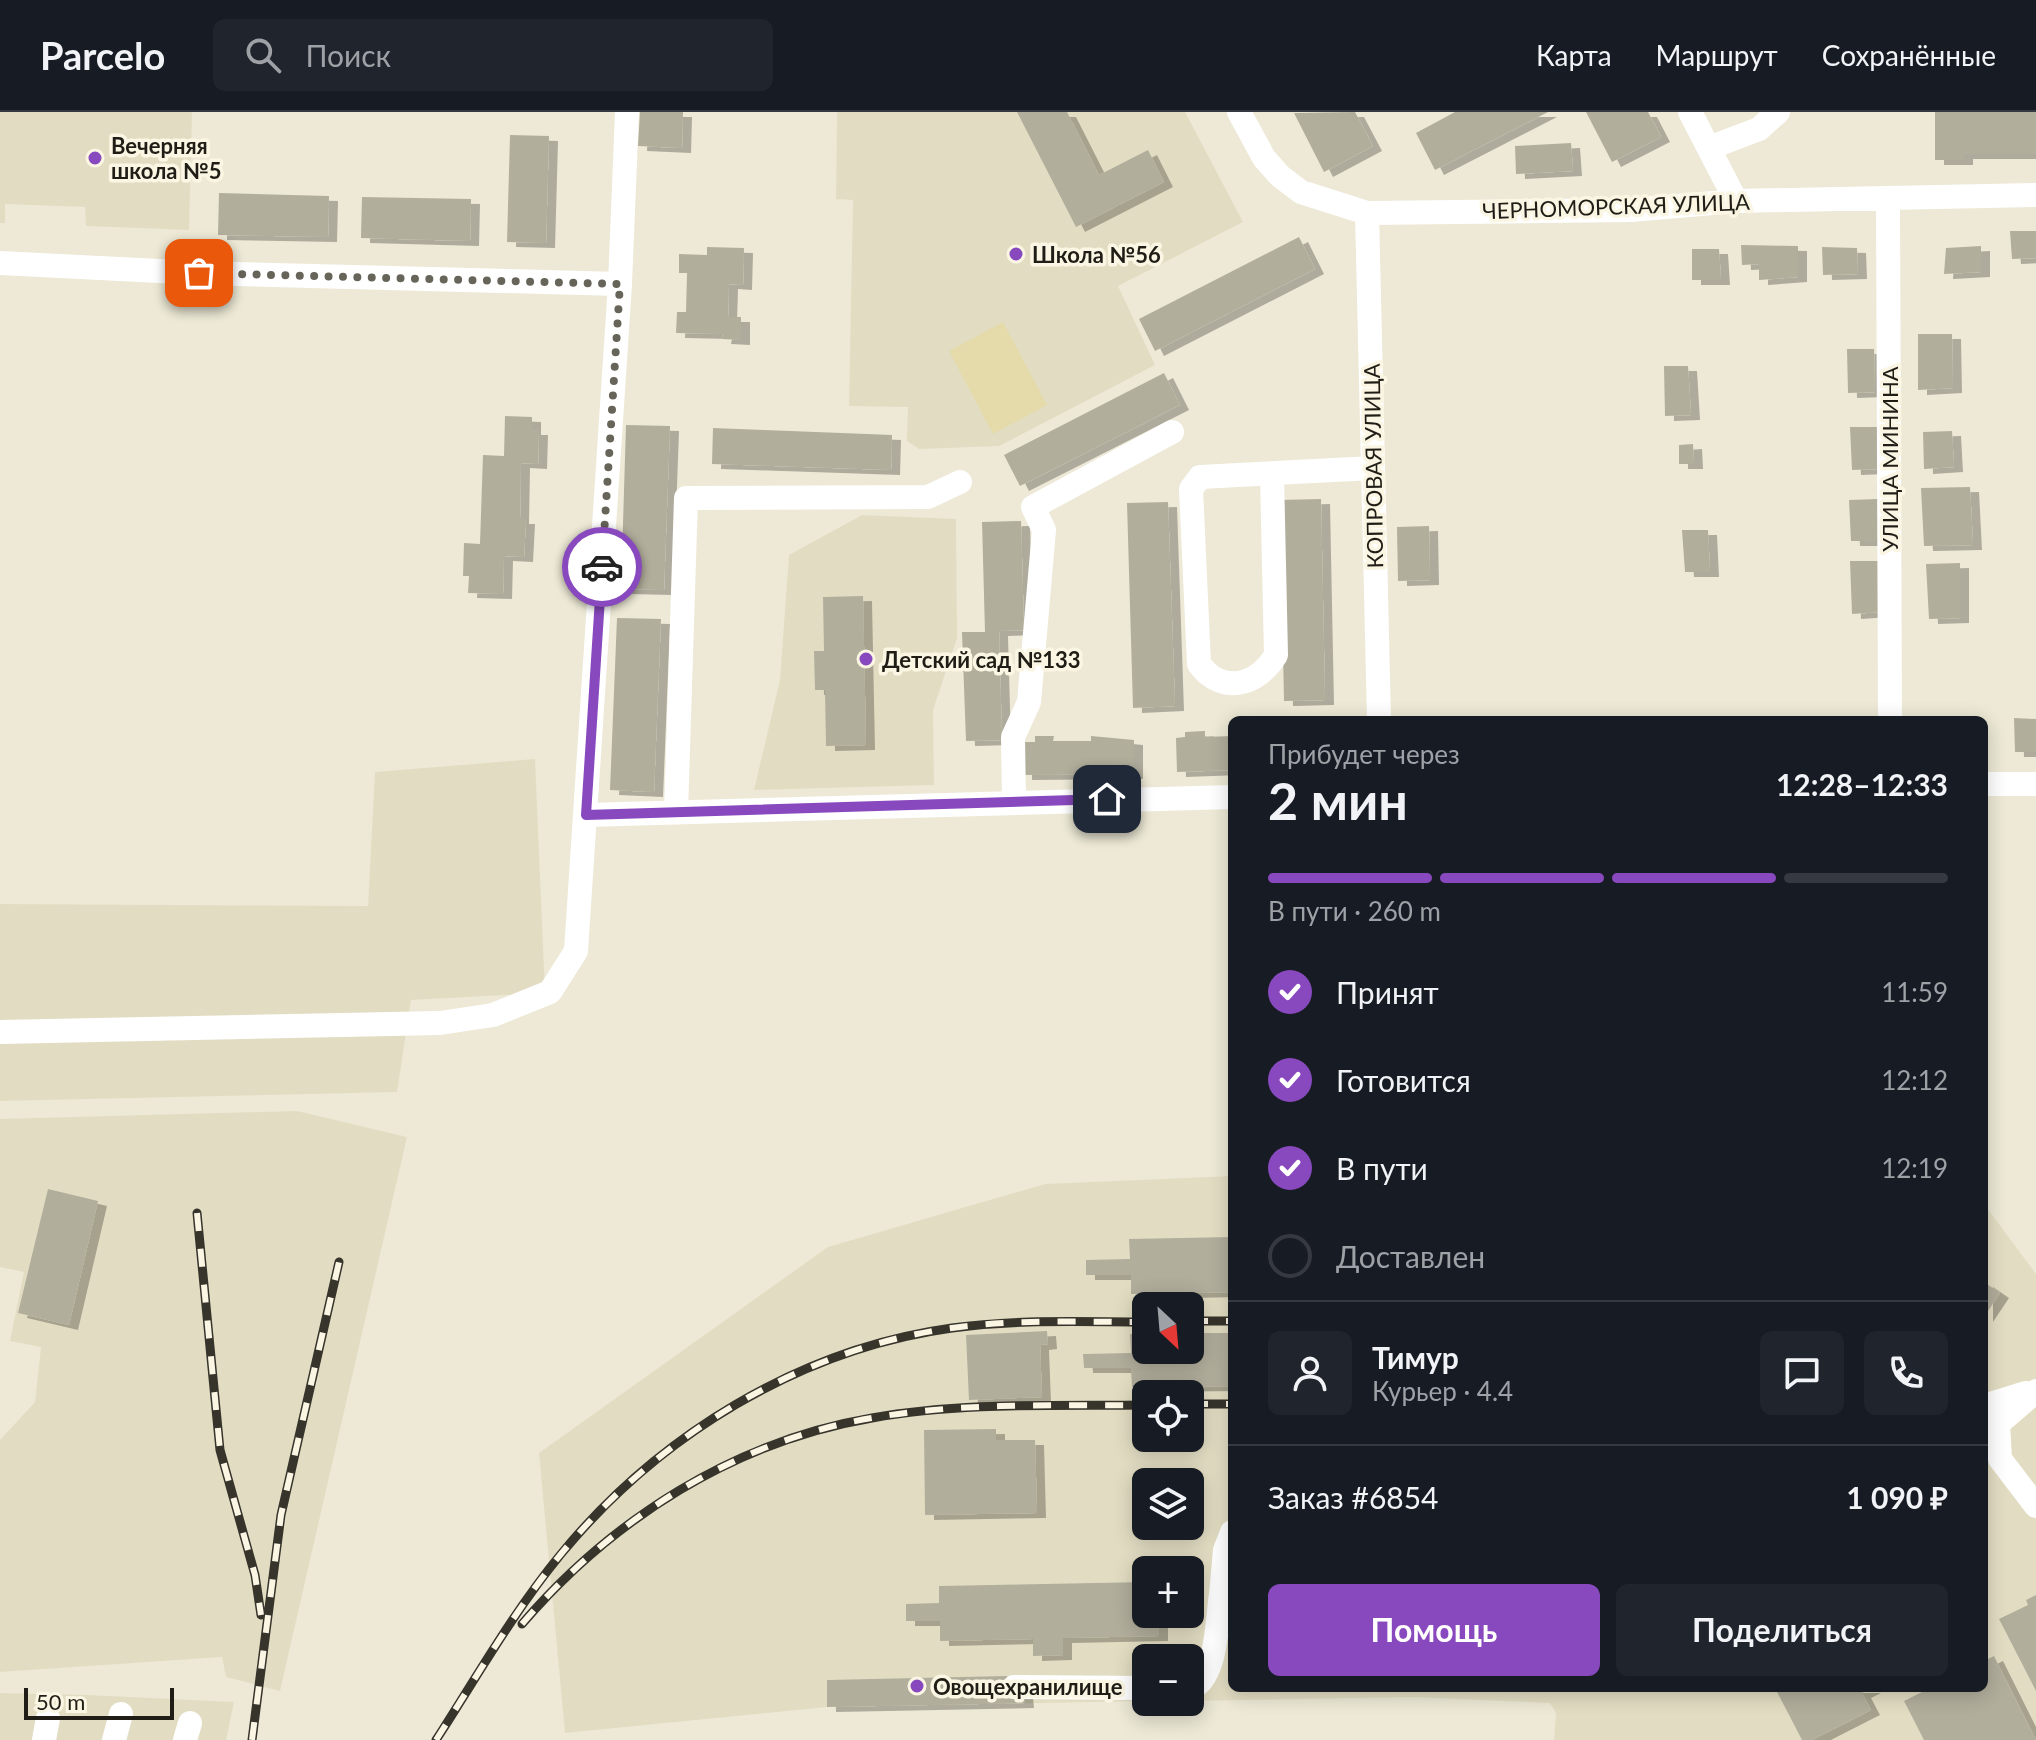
<!DOCTYPE html>
<html lang="ru">
<meta charset="utf-8">
<style>
:root{--surface:#171b24;--page:#20242c;--text:#f1f3f6;--muted:#9ea1a6;--line:#363941;--accent:#8949be}
body{margin:0;font-family:Lato,sans-serif;background:var(--page);color:var(--text);height:100vh;display:flex;flex-direction:column;font-size:30px;white-space:nowrap}
*{box-sizing:border-box;margin:0}
p{font-size:26px;color:var(--muted)}
.icon{flex:none;width:44px;height:44px;fill:none;stroke:currentColor;stroke-width:2;stroke-linecap:round;stroke-linejoin:round}
.map{position:relative;flex:1;overflow:hidden}
.panel{position:absolute;left:1228px;top:604px;width:760px;height:976px;display:flex;flex-direction:column;background:var(--surface);border-radius:12px;box-shadow:0 4px 20px #0003}
.panel>*{flex:none}
.needle{width:52px;rotate:154deg}
.tools{position:absolute;left:1132px;top:1180px;display:grid;gap:16px}
.tools a{display:grid;place-items:center;width:72px;height:72px;border-radius:12px;background:var(--surface);box-shadow:0 4px 20px #0003;font-size:40px}
.scale{position:absolute;left:24px;bottom:20px;width:150px;box-sizing:border-box;padding-left:8px;border:4px solid #1f1d16;border-top:0;font-size:22px;line-height:28px;white-space:nowrap;color:#1f1d16;-webkit-text-stroke:6px #fbf6e3;paint-order:stroke}
.pin{position:absolute;display:grid;place-items:center;width:68px;height:68px;color:#fff;margin:-34px;border-radius:16px;box-shadow:0 4px 12px #0006}
.courier{position:absolute;display:grid;place-items:center;width:80px;height:80px;margin:-40px;border:6px solid #8949be;border-radius:50%;background:#fff;color:#222;box-shadow:0 2px 10px #0007}
.overview em{font-style:normal;font-weight:700}
.overview div{display:flex;flex-direction:column-reverse}
.overview{display:flex;align-items:center;justify-content:space-between;height:136px;padding:0 40px}
h1{font-size:52px;font-weight:700;line-height:60px}
.bar{display:grid;grid-template-columns:repeat(4,1fr);gap:12px 8px;align-content:center;height:96px;padding:0 40px}
.bar i{height:10px;border-radius:6px;background:var(--line)}
.bar .active{background:var(--accent)}
.bar p{grid-column:span 4}
.line{display:flex;align-items:center;gap:20px;padding:0 40px;border-top:2px solid var(--line)}
.line div{flex:1}
.round{display:grid;place-items:center;flex:none;width:84px;height:84px;border-radius:12px;background:var(--page)}
ol{padding:0 40px;list-style:none}
li{display:flex;align-items:center;gap:24px;height:88px}
li p{margin-inline-start:auto}
li .icon{padding:8px;border-radius:50%;background:var(--accent);color:#fff;stroke-width:4}
li:last-child{color:var(--muted)}
li i{width:44px;height:44px;border:4px solid var(--line);border-radius:50%}
.cta{display:flex;gap:16px;margin-top:auto;padding:16px 40px}
.cta a{flex:1;height:92px;border-radius:12px;background:var(--accent);color:#fff;font-size:32px;font-weight:700;line-height:92px;text-align:center}
.cta a+a{background:var(--page);color:var(--text)}
header{display:flex;align-items:center;gap:48px;box-sizing:border-box;height:112px;padding:0 40px;background:var(--surface);border-bottom:2px solid var(--line)}
header strong{font-size:38px}
nav{display:flex;gap:44px;margin-inline-start:auto;font-size:28px}
.search{width:560px;height:72px;background:var(--page);display:flex;align-items:center;gap:20px;box-sizing:border-box;padding:0 28px;border-radius:12px;color:var(--muted);font-size:30px}
.map>svg:first-child{display:block}
.built{fill:#e2ddc2;fill-rule:evenodd}
.green{fill:#e4daaa}
.building{fill:#b2ae9c;filter:url(#shadow)}
.lines{fill:none;stroke-linecap:round;stroke-linejoin:round}
.minor{stroke:#fff;stroke-width:24}
.rail-casing{stroke:#37342c;stroke-width:9}
.rail{stroke:#fbf6e3;stroke-width:6;stroke-dasharray:18;stroke-linecap:butt}
.done{stroke:#676459;stroke-width:8;stroke-dasharray:0 14.4}
.route{stroke:#8949be;stroke-width:10}
.poi-dot{fill:#8949be;stroke:#fbf6e3;stroke-width:3}
.labels{text-anchor:middle;dominant-baseline:central;stroke-width:7;stroke-linejoin:round;paint-order:stroke}
.poi-label{font-size:22px;font-weight:bold;fill:#1f1d16;stroke:#fbf6e3;text-anchor:start}
.street-label{font-size:22px;fill:#1f1d16;stroke:#fbf6e3}
</style>
<header>
<strong>Parcelo</strong>
<div class="search"><svg class="icon" aria-label="search" viewBox="0 0 24 24"><circle cx="10" cy="10" r="6"/><path d="M15 15l6 6"/></svg>Поиск</div>
<nav><a>Карта</a><a>Маршрут</a><a>Сохранённые</a></nav>
</header>
<div class="map">
<svg width="2036" height="1628" viewBox="0 0 2036 1628">
<defs>
<filter id="shadow"><feDropShadow dx="9" dy="5" stdDeviation="0" flood-color="#0004"/></filter>
</defs>
<rect width="100%" height="100%" fill="#ede9d6"/>
<path class="built" d="M0 0H192L189 118 86 114 85 95 5 92V111H0Z
M837 0H1185L1243 110 1118 174 1155 253 999 334 919 337 907 329 908 295 849 294 853 88 836 87Z
M862 403 956 407 957 526 933 598 934 673 754 678 780 568 789 443Z
M535 647 545 881 411 888 397 980 0 989V792L368 794 375 660Z
M297 999 407 1025 280 1579 226 1565 222 1545 0 1560V1328L35 1290 41 1235 10 1229 24 1160 0 1155V1007Z
M1232 1064V1576H1984V1092L2036 1162V1628H1554L1556 1601 1550 1591 1415 1585 1190 1589V1546H1146V1589L827 1595 565 1621 539 1341 828 1135 1045 1072ZM1146 1194H1190V1238H1146ZM1146 1282H1190V1326H1146ZM1146 1370H1190V1414H1146ZM1146 1458H1190V1502H1146Z
M0 1581 88 1583 234 1590 226 1628H0Z"/>
<path class="green" d="M1003 210 1047 293 993 322 949 239Z"/>
<path class="building" d="M640 0H683L682 36 638 34Z
M1017 0H1067L1099 63 1148 38 1164 70 1076 115Z
M1355 0 1373 34 1324 60 1294 1Z
M1455 0H1548L1435 58 1416 21Z
M1586 0H1648L1661 25 1612 50Z
M1935 0H2036V42H1964V48H1935Z
M510 23 549 24 546 131 507 130Z
M1571 31 1573 59 1516 62 1515 34Z
M219 81 329 84 328 125 218 123Z
M362 85 471 87 470 129 361 126Z
M2010 119H2036V146L2012 147Z
M1299 125 1315 157 1155 239 1139 207Z
M1741 133 1798 134V165L1759 168V152L1742 153Z
M1981 134V160L1944 162 1946 136Z
M707 135 744 136 743 173 729 172 728 205H741V228L722 227 723 222 676 221 677 200H686L687 161H679V142L707 143Z
M1822 135 1857 136 1858 162 1823 163Z
M1692 137H1719L1721 168H1692Z
M1918 222H1952L1953 276 1918 278Z
M1847 237H1874L1875 280 1848 281Z
M1664 254H1688L1691 303 1665 304Z
M1164 261 1180 293 1020 374 1004 343Z
M505 304 532 305V318H539L538 352 521 351 520 407H526L524 445 504 444 503 482 468 481 469 464H463L464 431 480 432 483 343 504 344Z
M626 313 670 314 664 478 621 477Z
M1850 315H1877V357L1852 358Z
M713 316 892 323 891 358 712 352Z
M1952 319 1954 355 1924 357 1923 320Z
M1693 332 1694 352H1679V333Z
M1970 375 1973 433 1924 434 1921 376Z
M1321 387 1325 588 1284 589 1280 388Z
M1878 387 1879 429H1851L1849 388Z
M1168 390 1175 594 1133 596 1127 391Z
M1021 409 1024 518 999 519 1002 628 966 629 962 520H985L982 410Z
M1429 414 1430 468 1398 469 1397 415Z
M1682 418H1708L1710 460H1685Z
M1850 449H1878L1881 500 1852 502Z
M1960 451V506L1929 507 1926 452Z
M863 484 866 633 826 634 825 578H815L814 539H824L823 485Z
M617 506 661 507 654 680 610 678Z
M2014 606 2036 607V640H2015Z
M1205 619V625L1232 624V658L1177 660 1176 626 1185 625V620Z
M1035 624H1054L1053 629H1091V624L1134 628V662L1023 663V630H1035Z
M48 1077 98 1089 69 1213 18 1201Z
M1232 1125V1180L1131 1182V1163H1086V1148L1130 1147 1129 1127Z
M1984 1170 2000 1181 1984 1205Z
M1047 1219 1048 1232 1040 1233 1042 1285 969 1288 966 1223Z
M1190 1221H1232V1274L1132 1275 1131 1256H1084L1083 1242 1131 1241 1130 1222H1146V1238H1190Z
M996 1317V1328H1035L1037 1401 925 1403 924 1318Z
M1146 1470V1502H1159V1524L1063 1526V1543L1033 1544V1527L940 1529V1509H906V1492L939 1491V1474Z
M2036 1483V1579L1999 1507 2028 1493 2026 1488Z
M1994 1544 2036 1628H1924L1904 1589 1930 1576H1984V1549Z
M1007 1564 1008 1582 1024 1581 1025 1591 827 1595V1568Z
M1775 1576H1872L1862 1581 1871 1598 1812 1628H1802Z"/>
<g class="lines">
<path class="minor" d="M1239 0 1264 46 1280 64 1301 80 1367 101 1631 98 1736 89 2036 83
M1690 0 1736 89
M1709 36 1759 17 1778 0
M1888 86 1890 608
M1367 101 1379 608
M0 151 199 161 620 172
M1272 363 1276 543C1257 574 1222 583 1199 552L1191 377 1200 365 1373 356
M1984 672H2036
M1014 689 1013 625 1029 590 1044 418 1033 395 1172 320
M676 700 686 386 928 385 960 370
M586 703 1232 685
M0 920 440 911 493 903 550 880 576 839 620 172 627 0
M2036 1279 1998 1312 2000 1347 2036 1394
M1984 1294 2026 1281
M1232 1420 1225 1438 1221 1482 1232 1490
M1014 1575 1146 1576
M1190 1576C1217 1569 1217 1507 1221 1482
M44 1628 48 1606
M114 1628 121 1602
M185 1628 190 1611"/>
<defs>
<path id="rail" d="M197 1101 220 1338 255 1463 261 1503
M1190 1209H1232
M1190 1292H1232
M522 1512C612 1407 735 1329 872 1306 962 1290 1056 1294 1146 1293
M252 1628 281 1403 339 1150
M436 1628C476 1566 514 1499 561 1442 658 1324 799 1237 952 1216 1016 1207 1082 1210 1146 1210"/>
</defs>
<use href="#rail" class="rail-casing"/>
<use href="#rail" class="rail"/>
</g>
<g class="lines">
<path class="done" d="M199 161 620 172 602 455"/>
<path class="route" d="M602 455 586 703 1107 687"/>
</g>
<g class="poi-dot">
<circle cx="95" cy="46" r="8"/>
<circle cx="1016" cy="142" r="8"/>
<circle cx="866" cy="547" r="8"/>
<circle cx="917" cy="1574" r="8"/>
</g>
<g class="labels">
<g class="poi-label">
<text x="111" y="33">Вечерняя<tspan x="111" dy="25">школа №5</tspan></text>
<text x="1032" y="142">Школа №56</text>
<text x="882" y="547">Детский сад №133</text>
<text x="933" y="1574">Овощехранилище</text>
</g>
<g class="street-label">
<text transform="translate(1616 94) rotate(-2)">ЧЕРНОМОРСКАЯ УЛИЦА</text>
<text transform="translate(1889 347) rotate(-90)">УЛИЦА МИНИНА</text>
<text transform="translate(1373 354) rotate(-91)">КОПРОВАЯ УЛИЦА</text>
</g>
</g>
</svg>
<div class="tools">
<a><svg class="needle" viewBox="-14 -14 28 28"><path d="M0-13l5 13h-10z" fill="#e53935"/><path d="M0 13l5-13h-10z" fill="#9ea1a6"/></svg></a>
<a><svg class="icon" aria-label="locate" viewBox="0 0 24 24"><circle cx="12" cy="12" r="6"/><path d="M12 2v4M12 18v4M2 12h4M18 12h4"/></svg></a>
<a><svg class="icon" aria-label="layers" viewBox="0 0 24 24"><path d="M12 4l9 5-9 5-9-5zM3 14l9 5 9-5"/></svg></a>
<a>+</a>
<a>−</a>
</div>
<div class="scale">50 m</div>
<div class="pin" style="left:199px;top:161px;background:#ea580c"><svg class="icon" aria-label="bag" viewBox="0 0 24 24"><path d="M5 8h14l-1 12H6zM9 8a3 3 0 0 1 6 0"/></svg></div>
<div class="pin" style="left:1107px;top:687px;background:#1f2937"><svg class="icon" aria-label="home" viewBox="0 0 24 24"><path d="M3 11l9-7 9 7M6 9v11h12V9"/></svg></div>
<div class="courier" style="left:602px;top:455px"><svg class="icon" aria-label="car" viewBox="0 0 24 24"><path d="M5 17H2v-5l4-1 3-4h7l3 4 3 1v5h-3M9 17h6M6 11h13"/><circle cx="7" cy="17" r="2"/><circle cx="17" cy="17" r="2"/></svg></div>
<section class="panel">
<div class="overview"><div><h1>2 мин</h1><p>Прибудет через</p></div><em>12:28–12:33</em></div>
<div class="bar"><i class="active"></i><i class="active"></i><i class="active"></i><i></i><p>В пути · 260 m</p></div>
<ol>
<li><svg class="icon" aria-label="check" viewBox="0 0 24 24"><path d="M5 12l5 5 9-10"/></svg>Принят<p>11:59</p></li>
<li><svg class="icon" aria-label="check" viewBox="0 0 24 24"><path d="M5 12l5 5 9-10"/></svg>Готовится<p>12:12</p></li>
<li><svg class="icon" aria-label="check" viewBox="0 0 24 24"><path d="M5 12l5 5 9-10"/></svg>В пути<p>12:19</p></li>
<li><i></i>Доставлен</li>
</ol>
<div class="line" style="height:144px"><a class="round"><svg class="icon" aria-label="person" viewBox="0 0 24 24"><circle cx="12" cy="8" r="4"/><path d="M4 21q1-7 8-7t8 7"/></svg></a><div><b>Тимур</b><p>Курьер · 4.4</p></div><a class="round"><svg class="icon" aria-label="chat" viewBox="0 0 24 24"><path d="M4 5h16v11H9l-5 4z"/></svg></a><a class="round"><svg class="icon" aria-label="phone" viewBox="0 0 24 24"><path d="M5 4h4l2 5-3 2q2 4 5 5l2-3 5 2v4C11 20 4 13 5 4z"/></svg></a></div>
<div class="line" style="height:104px"><div>Заказ #6854</div><b>1 090 ₽</b></div>
<div class="cta"><a>Помощь</a><a>Поделиться</a></div>
</section>
</div>
